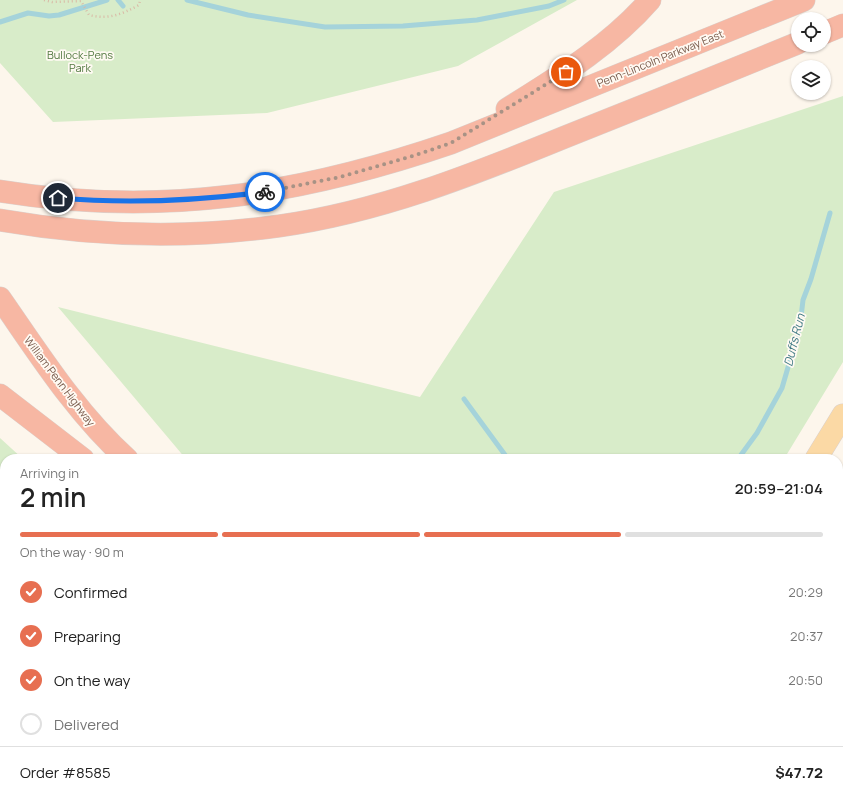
<!DOCTYPE html>
<meta charset="utf-8">
<style>
:root{--surface:#fff;--page:#f6f6f6;--text:#222;--muted:#767676;--line:#e0e0e0;--accent:#e76f51}
body{margin:0;font-family:Manrope,sans-serif;background:var(--page);color:var(--text);height:100vh;display:flex;flex-direction:column;font-size:15px;white-space:nowrap}
*{box-sizing:border-box;margin:0}
p{font-size:13px;color:var(--muted)}
.icon{flex:none;width:22px;height:22px;fill:none;stroke:currentColor;stroke-width:2;stroke-linecap:round;stroke-linejoin:round}
.map{position:relative;flex:1;overflow:hidden}
.side{position:absolute;left:0px;top:454px;width:843px;height:352px;display:flex;flex-direction:column;background:var(--surface);border-radius:16px 16px 0 0;box-shadow:0 1px 3px #0004}
.side>*{flex:none}
.fabs{position:absolute;left:791px;top:12px;display:grid;gap:8px}
.fabs a{display:grid;place-items:center;width:40px;height:40px;border-radius:50%;background:var(--surface);box-shadow:0 1px 3px #0004;font-size:20px}
.pin{position:absolute;display:grid;place-items:center;width:34px;height:34px;color:#fff;margin:-17px;border:2px solid #fff;border-radius:50%;box-shadow:0 1px 4px #0007}
.courier{position:absolute;display:grid;place-items:center;width:40px;height:40px;margin:-20px;border:3px solid #1a73e8;border-radius:50%;background:#fff;color:#222;box-shadow:0 1px 5px #0007}
.overview em{font-style:normal;font-weight:600}
.overview div{display:flex;flex-direction:column-reverse}
.overview{display:flex;align-items:center;justify-content:space-between;height:68px;padding:0 20px}
h1{font-size:26px;font-weight:600;line-height:30px}
.bar{display:grid;grid-template-columns:repeat(4,1fr);gap:6px 4px;align-content:center;height:48px;padding:0 20px}
.bar i{height:5px;border-radius:3px;background:var(--line)}
.bar .active{background:var(--accent)}
.bar p{grid-column:span 4}
.line{display:flex;align-items:center;gap:10px;padding:0 20px;border-top:1px solid var(--line)}
.line div{flex:1}
ol{padding:0 20px;list-style:none}
li{display:flex;align-items:center;gap:12px;height:44px}
li p{margin-inline-start:auto}
li .icon{padding:4px;border-radius:50%;background:var(--accent);color:#fff;stroke-width:4}
li:last-child{color:var(--muted)}
li i{width:22px;height:22px;border:2px solid var(--line);border-radius:50%}
.map>svg:first-child{display:block}
.green{fill:#d8ecc9}
.water{fill:#bfe3e8;stroke:#a5d3da}
.lines{fill:none;stroke-linecap:round;stroke-linejoin:round}
.stream{stroke:#a5d3da;stroke-width:5}
.secondary-casing{stroke:#d6c0b0;stroke-width:23}
.primary-casing{stroke:#dad1cd;stroke-width:23}
.highway-casing{stroke:#dad1cd;stroke-width:23}
.path{stroke:#d9b8a5;stroke-width:2.5;stroke-dasharray:1 3;stroke-linecap:butt}
.secondary{stroke:#fff;stroke-width:22}
.primary{stroke:#fbd9a5;stroke-width:22}
.highway{stroke:#f7b7a3;stroke-width:22}
.done{stroke:#a89285;stroke-width:4;stroke-dasharray:0 7.2}
.route{stroke:#1a73e8;stroke-width:5}
.labels{text-anchor:middle;dominant-baseline:central;stroke-width:3.5;stroke-linejoin:round;paint-order:stroke}
.park-label{font-size:11px;fill:#537a41;stroke:#fffaf3}
.street-label{font-size:11px;fill:#7a5c4d;stroke:#fffaf3}
.water-label{font-size:12px;font-style:italic;fill:#437c86;stroke:#fffaf3}
</style>
<div class="map">
<svg width="843" height="806" viewBox="0 0 843 806">
<rect width="100%" height="100%" fill="#fdf6ec"/>
<path class="green" d="M0 0H577L458 66 267 113 53 122 0 63Z
M843 96V362L784 459H186L58 307 420 397 554 192Z
M0 438 23 459H5V801H21L0 804V747L5 746 0 735Z
M838 592 843 593V657L838 654Z
M838 685 843 687V731L838 729Z
M40 801H248L245 806H49Z
M330 801H401L398 806H328Z
M450 801H472L468 806H444Z
M701 801H752L762 806H708Z"/>
<path class="water" d="M401 801H450L444 806H398Z"/>
<g class="lines">
<path class="stream" d="M118 0 123 6
M187 0 248 15 325 27 403 26 477 20 549 6 564 0
M0 22 28 13 49 16 59 15 107 0
M464 399 508 459
M738 459 757 433 782 388 800 326 803 300 811 279 830 213
M838 668 843 671"/>
<defs>
<path id="secondary" d="M838 548 843 550"/>
<path id="primary" d="M816 459 843 415"/>
<path id="highway" d="M824 33 843 25
M507 109C558 77 610 46 650 0
M0 191C160 217 299 195 451 143L804 0
M0 220C92 236 186 239 279 226 379 212 472 175 565 137 643 106 720 75 798 43
M0 298C39 354 76 413 127 459
M0 395 83 459
M599 801 607 806
M650 801 658 806"/>
</defs>
<use href="#secondary" class="secondary-casing"/>
<use href="#primary" class="primary-casing"/>
<use href="#highway" class="highway-casing"/>
<path class="path" d="M44 0 52 2 81 1 89 15C109 20 122 14 139 5L140 0"/>
<use href="#secondary" class="secondary"/>
<use href="#primary" class="primary"/>
<use href="#highway" class="highway"/>
</g>
<g class="lines">
<path class="done" d="M265 192 340 177 413 156 451 143 566 72"/>
<path class="route" d="M58 198C128 204 195 201 265 192"/>
</g>
<g class="labels">
<g class="park-label">
<text x="80" y="54">Bullock-Pens<tspan x="80" dy="13">Park</tspan></text>
</g>
<g class="street-label">
<text transform="translate(660 58) rotate(-22)">Penn-Lincoln Parkway East</text>
<text transform="translate(60 381) rotate(53)">William Penn Highway</text>
</g>
<g class="water-label">
<text transform="translate(794 340) rotate(-76)">Duffs Run</text>
</g>
</g>
</svg>
<div class="fabs">
<a><svg class="icon" aria-label="locate" viewBox="0 0 24 24"><circle cx="12" cy="12" r="6"/><path d="M12 2v4M12 18v4M2 12h4M18 12h4"/></svg></a>
<a><svg class="icon" aria-label="layers" viewBox="0 0 24 24"><path d="M12 4l9 5-9 5-9-5zM3 14l9 5 9-5"/></svg></a>
</div>
<div class="pin" style="left:566px;top:72px;background:#ea580c"><svg class="icon" aria-label="bag" viewBox="0 0 24 24"><path d="M5 8h14l-1 12H6zM9 8a3 3 0 0 1 6 0"/></svg></div>
<div class="pin" style="left:58px;top:198px;background:#1f2937"><svg class="icon" aria-label="home" viewBox="0 0 24 24"><path d="M3 11l9-7 9 7M6 9v11h12V9"/></svg></div>
<div class="courier" style="left:265px;top:192px"><svg class="icon" aria-label="bike" viewBox="0 0 24 24"><circle cx="6" cy="16" r="4"/><circle cx="18" cy="16" r="4"/><path d="M6 16l4-8h5l3 8M10 8l3 8H6M13 5h3"/></svg></div>
<section class="side">
<div class="overview"><div><h1>2 min</h1><p>Arriving in</p></div><em>20:59–21:04</em></div>
<div class="bar"><i class="active"></i><i class="active"></i><i class="active"></i><i></i><p>On the way · 90 m</p></div>
<ol>
<li><svg class="icon" aria-label="check" viewBox="0 0 24 24"><path d="M5 12l5 5 9-10"/></svg>Confirmed<p>20:29</p></li>
<li><svg class="icon" aria-label="check" viewBox="0 0 24 24"><path d="M5 12l5 5 9-10"/></svg>Preparing<p>20:37</p></li>
<li><svg class="icon" aria-label="check" viewBox="0 0 24 24"><path d="M5 12l5 5 9-10"/></svg>On the way<p>20:50</p></li>
<li><i></i>Delivered</li>
</ol>
<div class="line" style="height:52px"><div>Order #8585</div><b>$47.72</b></div>
</section>
</div>
